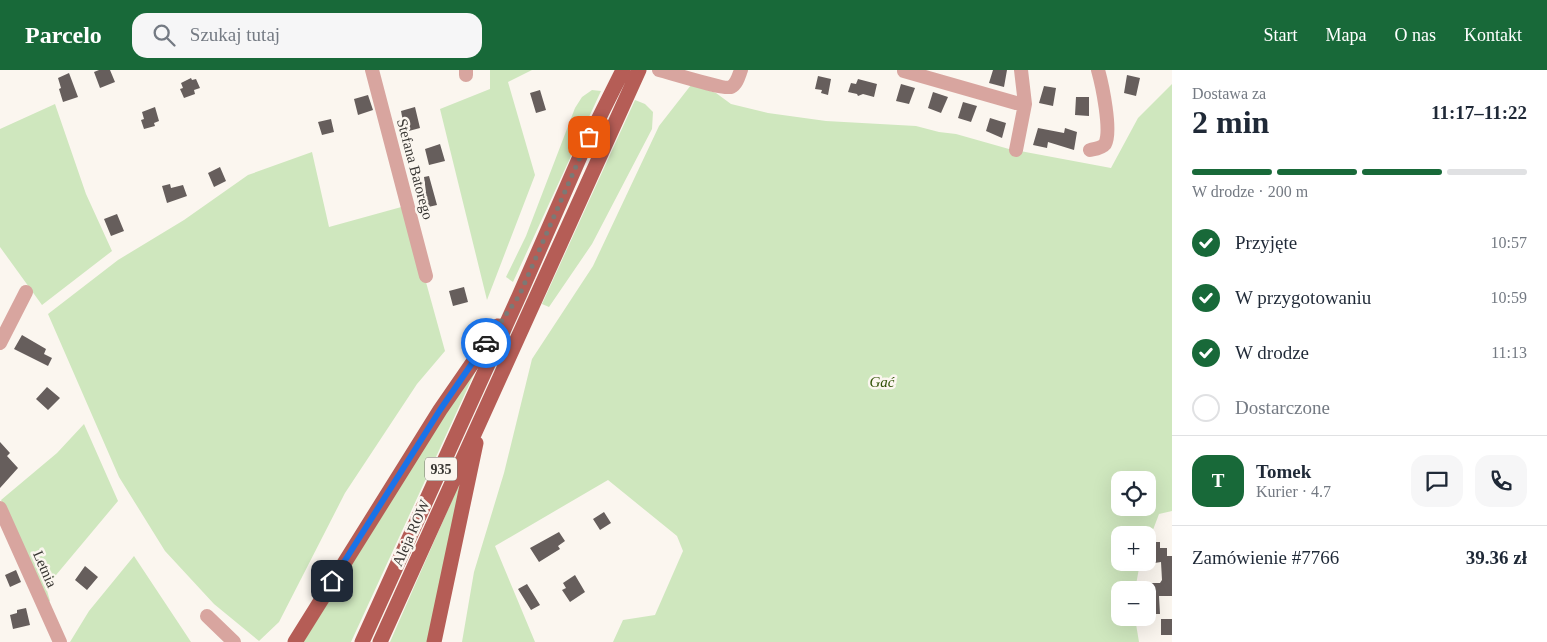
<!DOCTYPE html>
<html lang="pl">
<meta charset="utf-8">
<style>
:root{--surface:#fff;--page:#f6f6f7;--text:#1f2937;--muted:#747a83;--line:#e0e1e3;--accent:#186939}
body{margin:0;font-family:Georgia,serif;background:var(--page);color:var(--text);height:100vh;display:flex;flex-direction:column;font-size:19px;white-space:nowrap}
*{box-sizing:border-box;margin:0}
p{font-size:16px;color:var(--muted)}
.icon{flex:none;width:28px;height:28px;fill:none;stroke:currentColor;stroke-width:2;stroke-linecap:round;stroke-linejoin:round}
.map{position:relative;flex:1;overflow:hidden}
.drawer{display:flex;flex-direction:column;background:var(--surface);width:375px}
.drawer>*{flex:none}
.controls{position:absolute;left:1111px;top:401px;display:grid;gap:10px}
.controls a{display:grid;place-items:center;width:45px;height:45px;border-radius:10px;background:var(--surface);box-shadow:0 5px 20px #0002;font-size:25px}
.pin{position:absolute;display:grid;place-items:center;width:42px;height:42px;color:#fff;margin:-21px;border-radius:10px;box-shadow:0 2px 8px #0006}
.courier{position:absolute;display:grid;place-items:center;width:50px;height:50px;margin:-25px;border:4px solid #1a73e8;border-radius:50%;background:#fff;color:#222;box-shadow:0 1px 6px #0007}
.headline em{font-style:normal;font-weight:800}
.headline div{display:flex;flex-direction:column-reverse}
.headline{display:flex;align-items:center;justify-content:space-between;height:85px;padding:0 20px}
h1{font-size:32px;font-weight:800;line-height:38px}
.bar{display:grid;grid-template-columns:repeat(4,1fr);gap:8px 5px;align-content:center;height:60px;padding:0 20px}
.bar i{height:6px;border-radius:4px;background:var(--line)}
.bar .on{background:var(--accent)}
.bar p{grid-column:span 4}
.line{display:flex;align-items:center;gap:12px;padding:0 20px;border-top:1px solid var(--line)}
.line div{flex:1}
.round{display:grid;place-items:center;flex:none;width:52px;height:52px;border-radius:15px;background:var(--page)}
ol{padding:0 20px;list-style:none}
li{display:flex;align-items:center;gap:15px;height:55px}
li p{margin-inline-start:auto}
li .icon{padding:5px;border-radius:50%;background:var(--accent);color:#fff;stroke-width:4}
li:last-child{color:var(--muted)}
li i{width:28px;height:28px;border:2px solid var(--line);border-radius:50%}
header{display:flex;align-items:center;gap:30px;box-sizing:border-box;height:70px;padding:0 25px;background:var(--accent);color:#fff}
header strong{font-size:24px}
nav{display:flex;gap:28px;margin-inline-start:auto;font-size:18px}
.search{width:350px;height:45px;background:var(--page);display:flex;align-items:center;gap:12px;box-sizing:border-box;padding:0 18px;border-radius:15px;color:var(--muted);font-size:19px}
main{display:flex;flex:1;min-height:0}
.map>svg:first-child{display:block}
.green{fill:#cfe7be;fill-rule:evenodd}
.building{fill:#665e5c}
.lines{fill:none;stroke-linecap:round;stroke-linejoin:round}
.minor{stroke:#d8a59f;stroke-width:14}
.major{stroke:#b55d56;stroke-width:15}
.done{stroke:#7c7975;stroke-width:5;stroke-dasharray:0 9}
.route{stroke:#1a73e8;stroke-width:6}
.labels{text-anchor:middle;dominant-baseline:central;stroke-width:5;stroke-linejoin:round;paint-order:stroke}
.shield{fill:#fbf6ef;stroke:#72706b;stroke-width:1}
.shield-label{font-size:14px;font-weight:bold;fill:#383633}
.street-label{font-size:15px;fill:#383633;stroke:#fbf6ef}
.park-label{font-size:15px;font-style:italic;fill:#315206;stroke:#fbf6ef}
</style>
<header>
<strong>Parcelo</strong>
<div class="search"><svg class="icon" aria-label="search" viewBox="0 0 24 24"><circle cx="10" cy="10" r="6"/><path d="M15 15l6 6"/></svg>Szukaj tutaj</div>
<nav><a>Start</a><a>Mapa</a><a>O nas</a><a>Kontakt</a></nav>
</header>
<main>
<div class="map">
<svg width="1172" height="572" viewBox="0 0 1172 572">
<rect width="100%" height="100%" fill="#fbf6ef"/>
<path class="green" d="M490 0H532L508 12 535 105 487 230 440 39 490 19Z
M1172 14V441L1159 444 1148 473V465H1120V492L1140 493 1135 520H1120V548H1135L1139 572H613L623 550 655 545 683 481 677 466 608 410 495 476 535 572H462L474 502 504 403 532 289 593 196 659 56 691 15 716 23 731 34 768 43 826 51 916 56 939 62 956 64 1009 79 1111 98 1138 48ZM1120 410H1148V438H1120Z
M592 20 601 21 513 212 506 207 526 166 575 38 582 27Z
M635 30 645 34 653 42 652 59 592 174 549 237 542 234Z
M55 34 86 124 112 181 42 235 0 177V59Z
M312 82 329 157 405 136 445 281 417 314 345 423 279 552 259 571 214 534 165 481 119 407 48 244 118 190 184 150 248 105Z
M486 278 351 572H302Z
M84 354 118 431 46 517 50 531 47 533 1 430 57 383Z
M464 403 429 572H390Z
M134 486 191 572H70L89 541Z"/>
<path class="building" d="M99 0H110L115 12 100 18 94 2Z
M993 0H1007L1004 17 989 13Z
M69 3 78 27 63 32 59 19 61 18 58 8Z
M1127 5 1140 8 1136 26 1124 23Z
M818 6 831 9 828 25 821 23 822 20 815 19Z
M191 8 192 10 196 9 200 18 194 20 195 24 184 28 180 19 183 18 181 13Z
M858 9 877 14 874 27 863 24 858 26 857 24 848 22 851 13 856 14Z
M901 14 915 18 909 34 896 31Z
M1044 16 1056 18 1053 36 1039 33Z
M540 20 546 40 536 43 530 23Z
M933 22 948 27 941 43 928 38Z
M368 25 373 40 358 45 354 29Z
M1076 27H1089V46L1075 45Z
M963 32 977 36 971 52 958 48Z
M155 37 159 51 154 53 155 56 144 59 141 50 144 49 142 42Z
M415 37 420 58 405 62 401 41Z
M990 48 1006 53 1002 68 986 61Z
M331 49 334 62 322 65 318 52Z
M1038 58 1064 63 1065 58 1077 62 1074 80 1048 72 1047 78 1033 75Z
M440 74 445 91 429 95 425 79Z
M220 97 226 111 214 117 208 103Z
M429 106 437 135 424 138 420 124 426 122 424 107Z
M170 114 171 118 183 115 187 126 167 133 162 116Z
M117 144 124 161 111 166 104 149Z
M464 217 468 232 453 236 449 221Z
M22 265 46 279 44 284 52 288 48 296 14 279Z
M47 317 60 328 48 340 36 329Z
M0 372 10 383 7 386 18 398 0 418Z
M604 442 611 453 600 460 593 449Z
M559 462 565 471 558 476 560 479 539 492 530 478Z
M1151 472H1160V478H1167V486H1172V526H1159L1160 544H1148V513H1160L1162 510 1161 492 1148 494V484H1150Z
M85 496 98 507 87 520 75 510Z
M16 500 21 512 10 517 5 505Z
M575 505 585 522 570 532 562 520 566 518 563 513Z
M527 514 540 535 531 540 518 519Z
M26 538 30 555 13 559 10 545 17 543V540Z
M1161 549H1172V565H1161Z"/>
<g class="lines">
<path class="minor" d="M372 0 426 206
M466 0V5
M659 0C671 3 725 20 731 17 737 14 739 5 741 0
M904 1 1016 33 1025 34
M1016 80 1025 34 1021 0
M1090 80C1095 79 1102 78 1105 74 1112 61 1102 14 1098 0
M0 273 26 222
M0 438 60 572
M207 546 234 572"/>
<path class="major" d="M295 572 440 340 498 256
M362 572 519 226 582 82 623 0
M380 572 639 0
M434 572 476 373"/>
</g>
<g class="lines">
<path class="done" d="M486 273 519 226 589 67"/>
<path class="route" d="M332 511 440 340 486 273"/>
</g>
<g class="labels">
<rect class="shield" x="425" y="387.5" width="32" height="23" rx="4"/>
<g class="shield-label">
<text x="441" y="399">935</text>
</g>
<g class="street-label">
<text transform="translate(415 99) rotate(75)">Stefana Batorego</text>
<text transform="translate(411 463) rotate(-66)">Aleja ROW</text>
<text transform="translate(45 499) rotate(66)">Letnia</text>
</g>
<g class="park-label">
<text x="882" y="312">Gać</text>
</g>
</g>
</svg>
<div class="controls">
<a><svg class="icon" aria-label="locate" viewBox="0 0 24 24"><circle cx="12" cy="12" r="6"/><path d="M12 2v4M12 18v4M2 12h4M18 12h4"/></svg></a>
<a>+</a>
<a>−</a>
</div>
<div class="pin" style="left:589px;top:67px;background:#ea580c"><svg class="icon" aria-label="bag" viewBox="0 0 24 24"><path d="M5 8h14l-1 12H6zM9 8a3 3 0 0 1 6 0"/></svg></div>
<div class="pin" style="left:332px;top:511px;background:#1f2937"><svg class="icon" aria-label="home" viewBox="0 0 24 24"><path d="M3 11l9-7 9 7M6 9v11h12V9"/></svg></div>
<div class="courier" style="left:486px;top:273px"><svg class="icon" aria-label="car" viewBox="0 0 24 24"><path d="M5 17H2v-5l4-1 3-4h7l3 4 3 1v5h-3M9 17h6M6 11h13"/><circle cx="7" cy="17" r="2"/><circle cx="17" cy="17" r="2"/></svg></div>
</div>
<section class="drawer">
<div class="headline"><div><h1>2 min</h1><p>Dostawa za</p></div><em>11:17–11:22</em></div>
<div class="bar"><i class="on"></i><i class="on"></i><i class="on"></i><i></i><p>W drodze · 200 m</p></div>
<ol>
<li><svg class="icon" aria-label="check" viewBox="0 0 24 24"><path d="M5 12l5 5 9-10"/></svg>Przyjęte<p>10:57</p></li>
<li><svg class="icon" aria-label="check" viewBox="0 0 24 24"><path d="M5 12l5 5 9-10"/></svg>W przygotowaniu<p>10:59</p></li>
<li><svg class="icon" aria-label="check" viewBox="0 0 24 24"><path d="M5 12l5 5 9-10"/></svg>W drodze<p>11:13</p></li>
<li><i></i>Dostarczone</li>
</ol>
<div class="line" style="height:90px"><b class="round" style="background:var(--accent);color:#fff">T</b><div><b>Tomek</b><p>Kurier · 4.7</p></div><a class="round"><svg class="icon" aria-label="chat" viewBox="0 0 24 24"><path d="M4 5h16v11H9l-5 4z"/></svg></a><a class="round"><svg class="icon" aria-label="phone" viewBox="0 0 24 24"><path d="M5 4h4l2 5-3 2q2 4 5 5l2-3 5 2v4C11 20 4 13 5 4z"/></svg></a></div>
<div class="line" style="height:65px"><div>Zamówienie #7766</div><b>39.36 zł</b></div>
</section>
</main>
